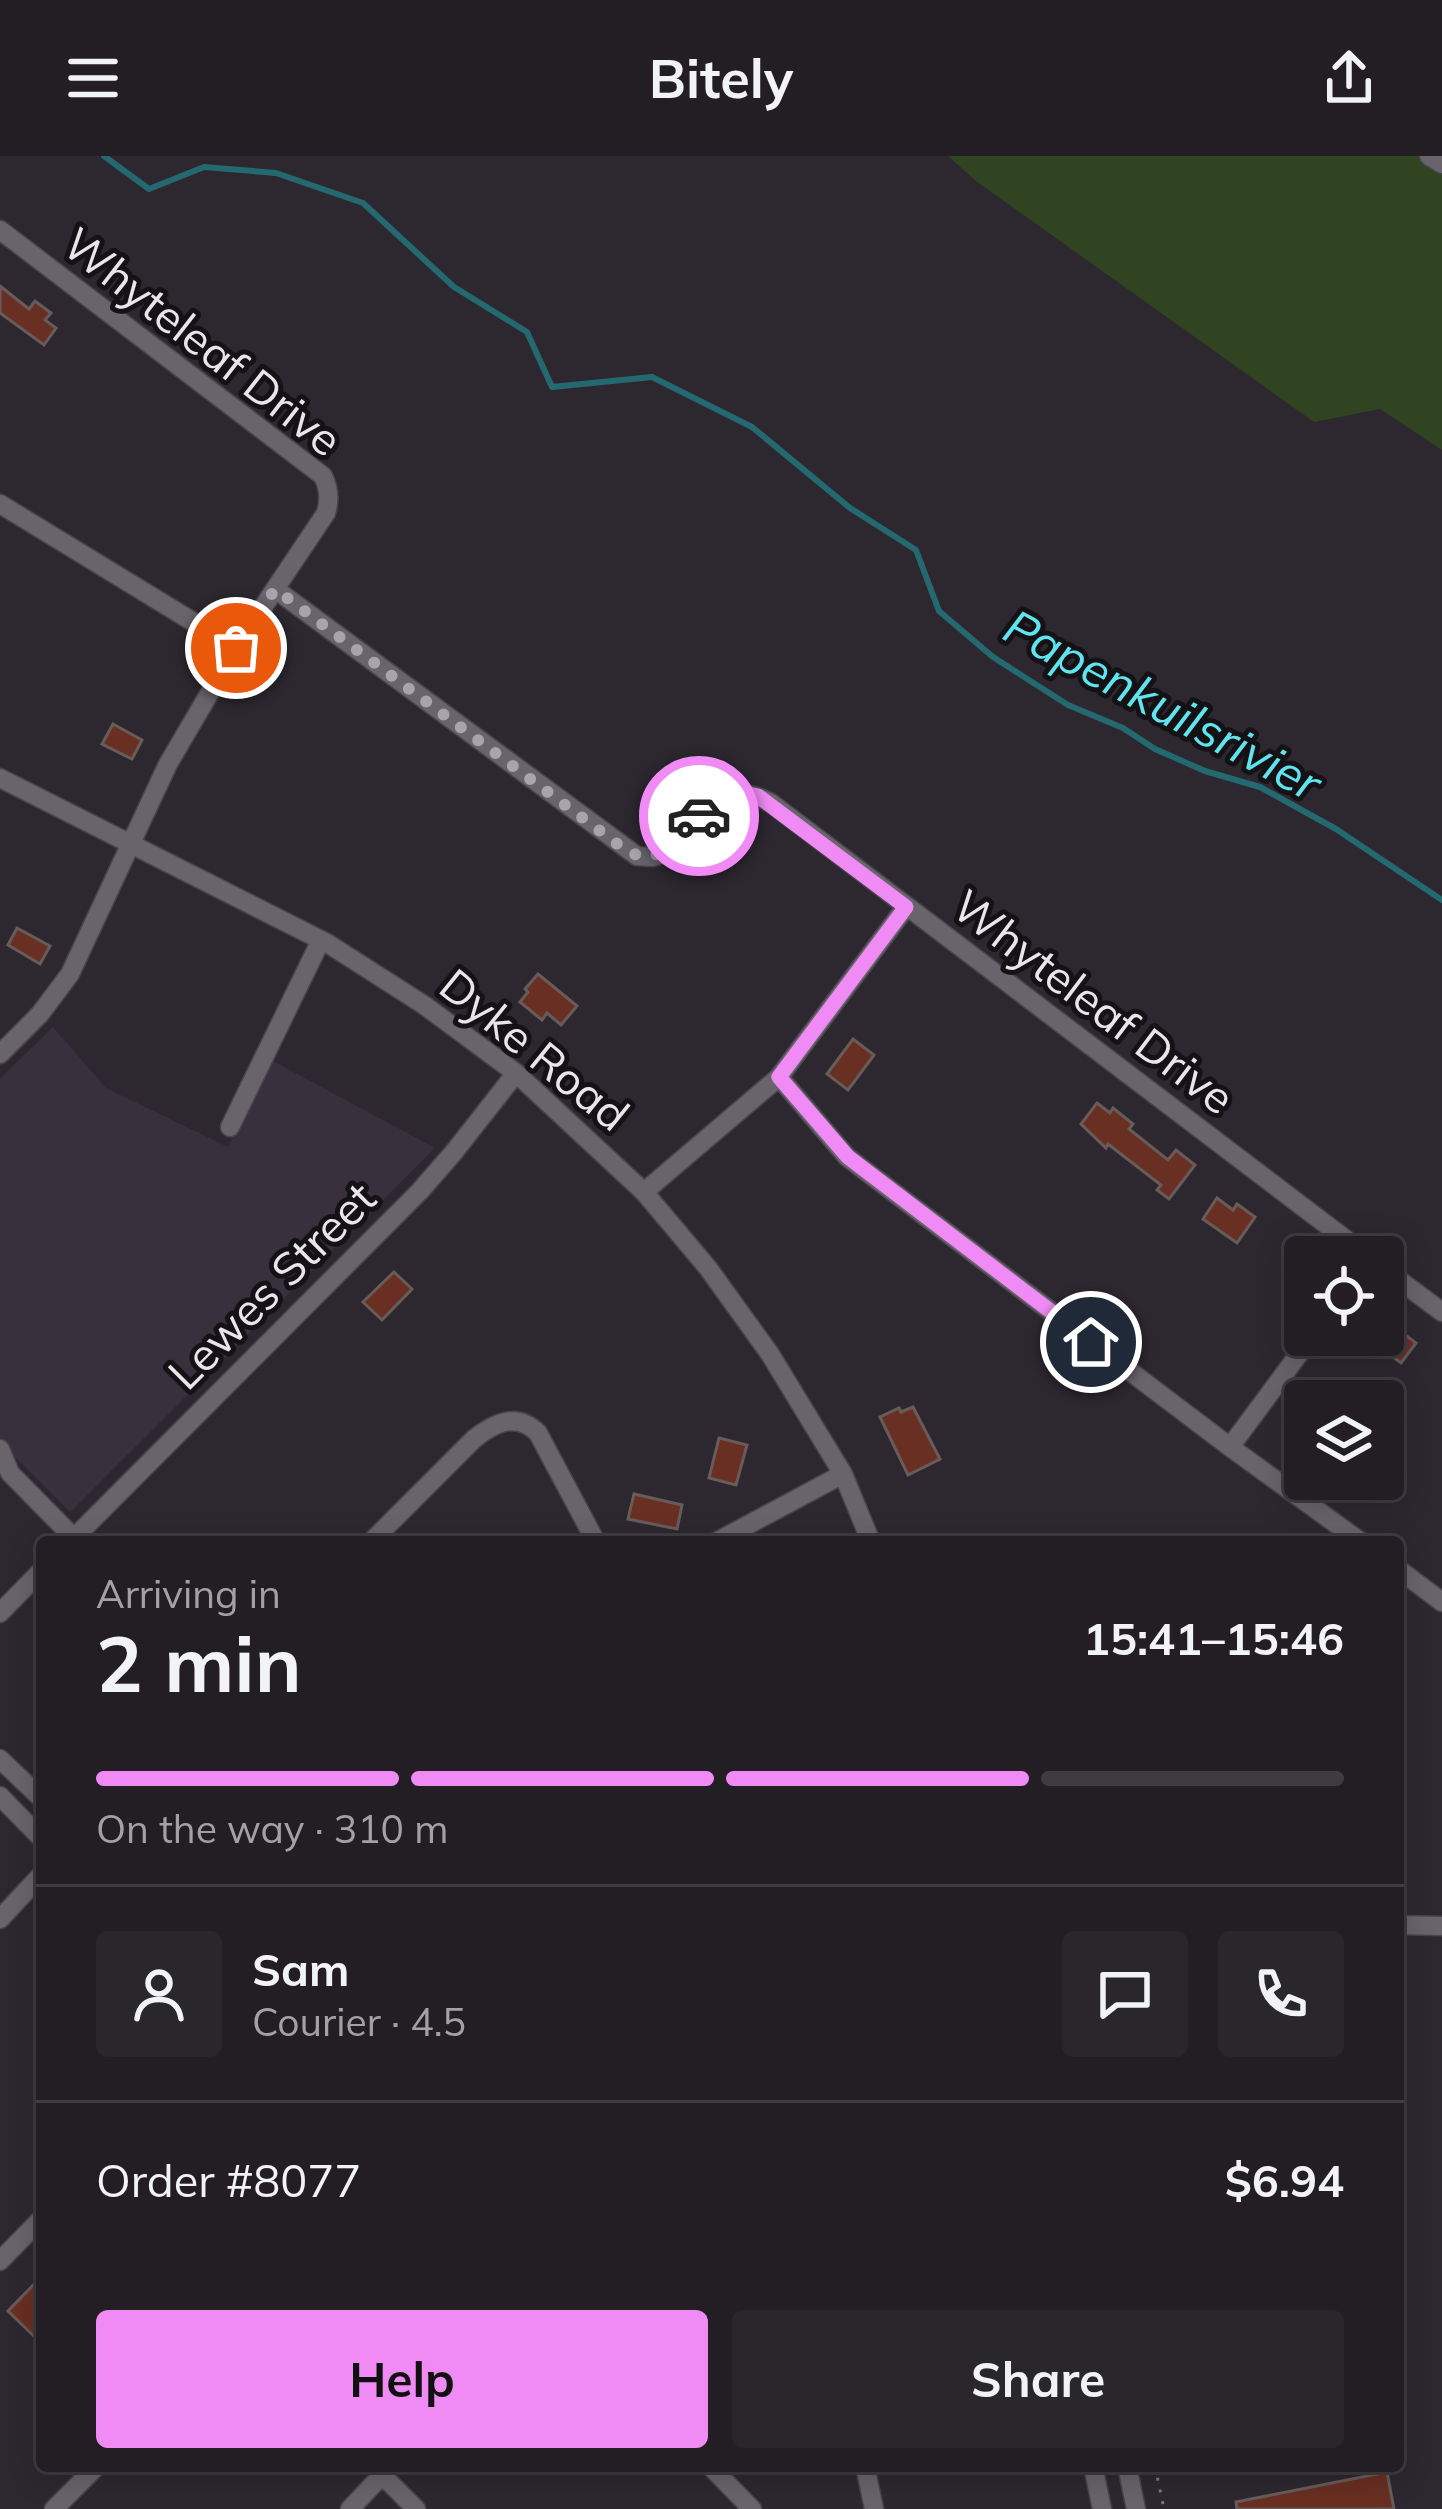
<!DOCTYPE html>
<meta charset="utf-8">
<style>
:root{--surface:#221e24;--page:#2a272c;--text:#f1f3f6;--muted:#a2a2a6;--line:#3f3c41;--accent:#f08bf6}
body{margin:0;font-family:Mulish,sans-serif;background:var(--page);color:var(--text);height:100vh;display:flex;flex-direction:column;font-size:45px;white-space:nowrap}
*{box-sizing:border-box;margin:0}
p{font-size:39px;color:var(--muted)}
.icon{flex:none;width:66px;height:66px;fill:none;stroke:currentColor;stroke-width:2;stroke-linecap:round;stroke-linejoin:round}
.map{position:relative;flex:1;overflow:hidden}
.panel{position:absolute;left:36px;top:1380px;width:1368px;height:936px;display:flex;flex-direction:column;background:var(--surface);border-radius:12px;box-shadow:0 6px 30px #0003,0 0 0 3px var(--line)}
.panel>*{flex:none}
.buttons{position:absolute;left:1284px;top:1080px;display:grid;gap:24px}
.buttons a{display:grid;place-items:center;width:120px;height:120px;border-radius:12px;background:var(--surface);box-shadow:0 6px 30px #0003,0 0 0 3px var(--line);font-size:60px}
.pin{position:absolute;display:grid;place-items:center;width:102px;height:102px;color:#fff;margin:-51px;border:6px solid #fff;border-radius:50%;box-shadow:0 3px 12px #0007}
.courier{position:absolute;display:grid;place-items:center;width:120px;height:120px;margin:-60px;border:9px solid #f08bf6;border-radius:50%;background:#fff;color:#222;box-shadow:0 3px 15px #0007}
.overview em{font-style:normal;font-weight:700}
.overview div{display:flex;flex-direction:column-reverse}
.overview{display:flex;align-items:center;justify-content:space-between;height:204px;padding:0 60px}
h1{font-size:78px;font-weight:700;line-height:90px}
.bar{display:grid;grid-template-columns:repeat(4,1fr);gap:18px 12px;align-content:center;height:144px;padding:0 60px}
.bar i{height:15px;border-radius:9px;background:var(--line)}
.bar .on{background:var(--accent)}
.bar p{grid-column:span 4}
.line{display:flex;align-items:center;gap:30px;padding:0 60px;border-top:3px solid var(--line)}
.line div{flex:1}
.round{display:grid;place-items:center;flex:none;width:126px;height:126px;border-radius:12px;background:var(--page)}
.button{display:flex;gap:24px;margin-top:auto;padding:24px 60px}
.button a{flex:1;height:138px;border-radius:12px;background:var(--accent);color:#111;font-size:48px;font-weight:700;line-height:138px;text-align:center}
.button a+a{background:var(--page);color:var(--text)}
header{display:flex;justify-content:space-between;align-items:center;height:156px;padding:0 60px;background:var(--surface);font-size:54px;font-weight:700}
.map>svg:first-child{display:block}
.built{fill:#38303c}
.green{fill:#314421}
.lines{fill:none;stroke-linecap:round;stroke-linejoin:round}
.stream{stroke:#23696f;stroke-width:6}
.building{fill:#692f23;stroke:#675c59;stroke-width:3}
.minor-casing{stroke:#48444b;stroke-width:21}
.path{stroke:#7d7980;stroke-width:3;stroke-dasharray:3 9;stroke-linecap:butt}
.minor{stroke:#69646c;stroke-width:18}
.done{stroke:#a7a4aa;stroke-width:12;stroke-dasharray:0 21.6}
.route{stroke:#f08bf6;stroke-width:15}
.labels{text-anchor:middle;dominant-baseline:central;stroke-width:10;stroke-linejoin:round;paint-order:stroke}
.street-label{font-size:45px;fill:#e9e6eb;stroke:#141215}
.water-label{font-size:48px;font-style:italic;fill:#60e5f0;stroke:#141215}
</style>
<header><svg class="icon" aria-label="menu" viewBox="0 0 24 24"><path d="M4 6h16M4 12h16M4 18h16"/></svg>Bitely<svg class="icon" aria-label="share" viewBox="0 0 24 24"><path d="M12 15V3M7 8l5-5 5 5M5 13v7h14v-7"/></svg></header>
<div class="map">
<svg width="1442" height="2353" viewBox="0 0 1442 2353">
<rect width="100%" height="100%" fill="#2d2830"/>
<path class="built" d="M53 871 106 932 228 991 273 905 435 992 70 1356 0 1286V923Z"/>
<path class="green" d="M948 0H1442V294L1380 253 1314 266 976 25Z"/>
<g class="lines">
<path class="stream" d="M104 0 149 33 204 11 276 17 363 47 454 131 527 176 552 231 652 221 752 271 850 352 916 394 939 455 993 501 1068 549 1123 572 1155 593 1205 615 1260 631 1336 673 1442 744"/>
</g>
<path class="building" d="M0 130 29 153 35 145 51 157 45 164 56 172 44 189 0 157Z
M113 568 142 584 132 603 102 588Z
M17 772 50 790 40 808 8 789Z
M538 818 577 850 561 869 547 857 542 864 520 846 528 836 525 833Z
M853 883 874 899 848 934 827 918Z
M1097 947 1110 957 1113 952 1133 968 1129 973 1168 1004 1176 994 1195 1009 1169 1043 1157 1034 1161 1029 1108 988 1106 992 1081 968Z
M1217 1042 1233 1054 1237 1048 1255 1061 1237 1087 1203 1063Z
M394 1116 412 1133 382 1164 363 1146Z
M1383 1162 1416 1187 1401 1207 1364 1179H1383Z
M913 1251 940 1303 908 1319 880 1261 899 1252 901 1256Z
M719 1282 747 1289 736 1329 709 1322Z
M634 1338 682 1349 677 1373 628 1363Z
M42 2120V2188L8 2155Z
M1387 2316 1394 2353H1237L1236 2346Z"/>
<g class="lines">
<defs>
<path id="minor" d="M1429 0 1442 8
M0 74 323 320C329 332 330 344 326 357L275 433 637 700 653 701 663 698C700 666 714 617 771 647L1369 1101
M0 348 236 492
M0 622 327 787 424 849 516 917 644 1036 708 1112 770 1198 843 1318 871 1386
M0 898 40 858 70 818 168 608 236 492 275 433
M779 921 847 1001 1230 1291 1361 1386
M230 971 321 784
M644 1036 779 921 906 751
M1383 1112 1442 1156
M1230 1291 1313 1179
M0 1293 10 1317 74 1382
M70 1386 420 1035 454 996 516 917
M371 1386 474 1283C495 1266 517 1256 538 1277L596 1386
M716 1386 843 1318
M1398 1413 1442 1446
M0 1457 42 1414
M0 1603 42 1643
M0 1640 42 1683
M0 1763 42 1718
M1398 1769 1442 1770
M0 2105 42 2062
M373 2310 416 2353
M710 2310 752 2353
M865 2310 874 2353
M1093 2310 1102 2353
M1127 2310 1136 2353
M54 2353 97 2310
M350 2353 382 2319"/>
</defs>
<use href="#minor" class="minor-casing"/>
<path class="path" d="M1155 2310 1164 2353"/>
<use href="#minor" class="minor"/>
</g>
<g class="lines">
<path class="done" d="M236 492 275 433 627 695C661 712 678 683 699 660"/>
<path class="route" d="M699 660C716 640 732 634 758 640L906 751 779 921 848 1001 1091 1186"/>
</g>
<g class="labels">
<g class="street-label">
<text transform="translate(203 185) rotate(38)">Whyteleaf Drive</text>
<text transform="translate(1094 845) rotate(37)">Whyteleaf Drive</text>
<text transform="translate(535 893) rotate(39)">Dyke Road</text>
<text transform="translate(271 1129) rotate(-45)">Lewes Street</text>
</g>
<g class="water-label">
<text transform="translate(1163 548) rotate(28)">Papenkuilsrivier</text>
</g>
</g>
</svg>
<div class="buttons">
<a><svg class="icon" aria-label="locate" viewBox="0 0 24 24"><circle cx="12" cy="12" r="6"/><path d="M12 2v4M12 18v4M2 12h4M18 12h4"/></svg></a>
<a><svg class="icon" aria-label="layers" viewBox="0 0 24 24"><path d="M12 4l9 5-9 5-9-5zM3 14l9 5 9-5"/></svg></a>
</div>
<div class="pin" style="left:236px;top:492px;background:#ea580c"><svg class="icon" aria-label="bag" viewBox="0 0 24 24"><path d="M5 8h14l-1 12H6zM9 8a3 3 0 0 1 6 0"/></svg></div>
<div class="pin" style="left:1091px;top:1186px;background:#1f2937"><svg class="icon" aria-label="home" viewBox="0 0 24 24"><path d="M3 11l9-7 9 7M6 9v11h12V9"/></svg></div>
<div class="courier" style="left:699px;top:660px"><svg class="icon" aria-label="car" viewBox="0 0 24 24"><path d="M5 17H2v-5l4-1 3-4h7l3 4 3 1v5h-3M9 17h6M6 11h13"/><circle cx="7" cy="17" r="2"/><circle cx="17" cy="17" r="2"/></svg></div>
<section class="panel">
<div class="overview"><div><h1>2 min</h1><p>Arriving in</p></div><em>15:41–15:46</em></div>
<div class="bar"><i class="on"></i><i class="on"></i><i class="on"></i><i></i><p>On the way · 310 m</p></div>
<div class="line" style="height:216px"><a class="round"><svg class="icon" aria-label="person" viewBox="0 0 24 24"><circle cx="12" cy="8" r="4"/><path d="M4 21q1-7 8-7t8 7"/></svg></a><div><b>Sam</b><p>Courier · 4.5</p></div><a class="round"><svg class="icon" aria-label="chat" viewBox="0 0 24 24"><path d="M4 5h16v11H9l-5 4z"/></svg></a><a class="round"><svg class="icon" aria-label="phone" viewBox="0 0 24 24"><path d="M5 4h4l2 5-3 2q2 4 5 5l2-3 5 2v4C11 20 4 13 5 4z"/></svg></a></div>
<div class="line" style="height:156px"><div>Order #8077</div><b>$6.94</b></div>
<div class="button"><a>Help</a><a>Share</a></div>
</section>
</div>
